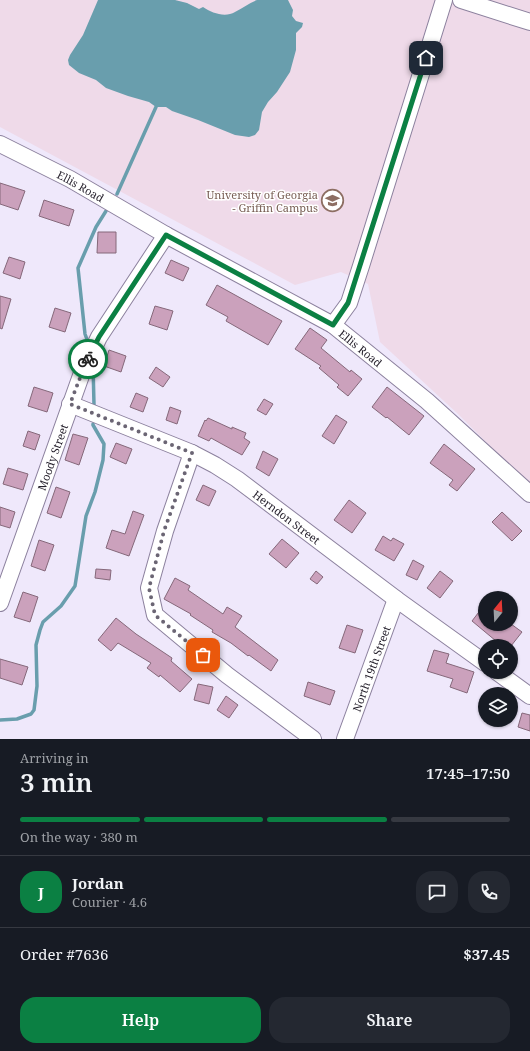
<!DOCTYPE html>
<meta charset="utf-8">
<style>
:root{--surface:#171b24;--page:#242831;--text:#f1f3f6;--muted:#9ea1a6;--line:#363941;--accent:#0b8043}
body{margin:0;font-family:"Noto Serif",serif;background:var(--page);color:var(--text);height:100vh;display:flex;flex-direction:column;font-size:15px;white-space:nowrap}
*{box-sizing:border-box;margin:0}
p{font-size:13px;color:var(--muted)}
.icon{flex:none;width:22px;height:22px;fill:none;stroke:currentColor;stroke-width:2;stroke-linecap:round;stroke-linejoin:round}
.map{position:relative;height:739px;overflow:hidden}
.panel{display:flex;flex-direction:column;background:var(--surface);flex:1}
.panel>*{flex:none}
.needle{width:26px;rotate:18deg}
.buttons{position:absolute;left:478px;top:591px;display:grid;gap:8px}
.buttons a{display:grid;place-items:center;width:40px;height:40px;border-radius:50%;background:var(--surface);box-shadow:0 1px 3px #0004;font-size:20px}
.pin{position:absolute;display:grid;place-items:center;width:34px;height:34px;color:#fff;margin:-17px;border-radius:8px;box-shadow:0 2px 6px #0006}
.courier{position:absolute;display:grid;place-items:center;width:40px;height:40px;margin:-20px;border:3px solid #0b8043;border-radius:50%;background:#fff;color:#222;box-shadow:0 1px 5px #0007}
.headline em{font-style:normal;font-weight:600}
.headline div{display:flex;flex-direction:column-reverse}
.headline{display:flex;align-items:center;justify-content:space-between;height:68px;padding:0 20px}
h1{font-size:26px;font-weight:600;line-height:30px}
.bar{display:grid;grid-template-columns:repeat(4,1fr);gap:6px 4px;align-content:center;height:48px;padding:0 20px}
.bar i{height:5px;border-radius:3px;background:var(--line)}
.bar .current{background:var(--accent)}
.bar p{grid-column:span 4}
.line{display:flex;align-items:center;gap:10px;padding:0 20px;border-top:1px solid var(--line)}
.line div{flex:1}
.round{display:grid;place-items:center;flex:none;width:42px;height:42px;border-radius:16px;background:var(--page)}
.action{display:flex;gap:8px;margin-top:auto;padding:8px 20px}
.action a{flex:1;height:46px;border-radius:16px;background:var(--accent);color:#fff;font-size:16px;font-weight:600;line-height:46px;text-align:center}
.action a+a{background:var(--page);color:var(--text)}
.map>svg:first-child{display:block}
.education{fill:#efdae9}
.water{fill:#699ead}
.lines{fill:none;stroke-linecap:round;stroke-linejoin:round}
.stream{stroke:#699ead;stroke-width:3.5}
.building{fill:#cba1bc;stroke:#85687a}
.minor-casing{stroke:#8c819e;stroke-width:18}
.minor{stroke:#fff;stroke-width:16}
.done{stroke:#6b6574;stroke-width:4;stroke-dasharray:0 7.2}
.route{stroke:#0b8043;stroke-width:5}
.labels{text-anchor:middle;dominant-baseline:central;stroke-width:3;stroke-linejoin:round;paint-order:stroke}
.street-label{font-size:11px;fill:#241f2b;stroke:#fff}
.education-label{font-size:11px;fill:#785e54;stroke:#fff;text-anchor:end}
</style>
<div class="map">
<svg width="530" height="739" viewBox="0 0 530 739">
<rect width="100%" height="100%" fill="#efe8fb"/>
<path class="education" d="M0 0H530V486L458 414 380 342 368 284 341 272 295 285 0 127Z"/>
<path class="water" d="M98 0H175L187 3 199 9 203 7C212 13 225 18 235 12 243 8 249 3 257 0 266 0 279 0 288 0L293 10 292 16 296 21 303 23 302 27 296 33V50L290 72 277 92 268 102 262 112 259 130 255 135 249 137 235 135 198 120 172 111 166 107H156L149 102 128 96 106 88 96 80 79 73 69 65 68 60 70 55 83 35Z"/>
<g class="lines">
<path class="stream" d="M117 194 156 107
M89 345 85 334 78 268 96 227 106 211
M93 364 94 405
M0 720 17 719 31 714 34 710 37 686 36 645 40 630 43 622 61 606 75 586 86 516 95 492 103 460 104 444 93 425V424"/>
</g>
<path class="building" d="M0 183 25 191 18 210 0 204Z
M44 200 74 210 69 226 39 216Z
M98 232H116V253H97Z
M9 257 25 262 20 279 3 273Z
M171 260 189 268 183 281 165 273Z
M217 285 282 321 268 345 226 321 228 317 206 305Z
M0 296 11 299 2 329 0 328Z
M155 306 173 311 167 330 149 324Z
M55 308 71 313 65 332 49 327Z
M310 328 327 340 321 348 350 372 351 370 362 379 348 396 337 387 339 385 319 368 321 366 295 349Z
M109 350 126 356 121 372 104 366Z
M156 367 170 377 163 387 149 378Z
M34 387 53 393 47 412 28 406Z
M387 387 424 416 409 435 387 417 386 418 372 407Z
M136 393 148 398 143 412 130 407Z
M264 399 273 404 266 415 257 410Z
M170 407 181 411 177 424 166 420Z
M336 415 347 422 334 444 322 436Z
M208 418 232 429V427L246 433 244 438 250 442 242 455 211 438 209 441 198 436 205 420 206 421Z
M28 431 40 435 35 450 23 446Z
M73 434 88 438 79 465 65 460Z
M116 443 132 449 126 464 110 457Z
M444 444 475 469 457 491 449 485 453 480 430 463Z
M263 451 278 459 269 476 256 468Z
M8 468 28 474 23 490 3 484Z
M203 485 216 491 209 506 196 500Z
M56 487 70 492 61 518 47 513Z
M349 500 366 513 352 533 334 520Z
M0 507 15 512 10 528 0 525Z
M133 511 144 515 129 556 106 548 112 530 125 534Z
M502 512 522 531 512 541 492 522Z
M383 536 391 541 393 538 404 544 394 561 375 550Z
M282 539 299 553 286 568 269 554Z
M39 540 54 545 45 571 31 566Z
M413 560 424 566 417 580 406 575Z
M96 569 111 570 110 580 95 578Z
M316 571 323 577 317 584 310 579Z
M440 571 453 581 440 598 427 588Z
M175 578 190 586 188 590 223 614 227 607 242 616 235 627 278 660 271 671 249 655 248 656 231 643 212 632 213 630 190 615 191 614 164 599Z
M23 592 38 597 30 622 14 617Z
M485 604V624H511L522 632 511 646H502L472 621Z
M116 618 136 634 172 658 171 661 192 679 180 692 160 675 159 677 147 668 151 663 118 643 111 651 98 640Z
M347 625 363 630 355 653 339 648Z
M434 650 449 654 446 663 474 672 467 693 450 687 453 679 427 671Z
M0 659 28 667 22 685 0 678Z
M308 682 335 691 330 705 304 696Z
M198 684 213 687 209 704 194 700Z
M226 696 238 705 229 718 217 710Z
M522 713 530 715V731L518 727Z"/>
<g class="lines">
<defs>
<g id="minor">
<path d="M461 0 530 22"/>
<path id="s1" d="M0 144 70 179 166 235 333 325 427 401 530 494"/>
<path d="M333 325 349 303 361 266 444 0"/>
<path id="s2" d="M70 404 192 453 215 465 237 479 396 599 485 663"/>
<path d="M192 453 165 531 149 588 155 615 227 675 313 739"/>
<path id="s3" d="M0 603 83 370 99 337 166 235"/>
<path d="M497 672 530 696"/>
<path id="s4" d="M345 739 396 599"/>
</g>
</defs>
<use href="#minor" class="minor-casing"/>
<use href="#minor" class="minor"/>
</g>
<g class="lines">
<path class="done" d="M88 359 83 370 70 404 192 453 164 531 149 588 155 615 203 655"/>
<path class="route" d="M88 359 99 337 166 235 333 325 348 303 426 58"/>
</g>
<defs>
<symbol id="university-ring" viewBox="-11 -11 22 22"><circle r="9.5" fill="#fff" stroke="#8d6e63" stroke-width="1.5"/><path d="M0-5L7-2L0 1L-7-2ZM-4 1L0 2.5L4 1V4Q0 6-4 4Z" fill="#8d6e63"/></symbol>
</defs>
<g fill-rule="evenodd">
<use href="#university-ring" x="320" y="188" width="25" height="25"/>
</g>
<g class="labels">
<g class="street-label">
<text stroke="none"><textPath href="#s1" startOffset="91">Ellis Road</textPath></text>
<text stroke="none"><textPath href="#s1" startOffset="415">Ellis Road</textPath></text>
<text stroke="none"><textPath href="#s3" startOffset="155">Moody Street</textPath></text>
<text stroke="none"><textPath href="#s2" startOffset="246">Herndon Street</textPath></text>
<text stroke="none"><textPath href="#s4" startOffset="75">North 19th Street</textPath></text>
</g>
<g class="education-label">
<text x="318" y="194">University of Georgia<tspan x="318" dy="13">- Griffin Campus</tspan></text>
</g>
</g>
</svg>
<div class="buttons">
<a><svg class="needle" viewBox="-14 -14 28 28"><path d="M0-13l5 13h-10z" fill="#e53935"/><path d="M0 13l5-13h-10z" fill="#9ea1a6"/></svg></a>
<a><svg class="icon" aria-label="locate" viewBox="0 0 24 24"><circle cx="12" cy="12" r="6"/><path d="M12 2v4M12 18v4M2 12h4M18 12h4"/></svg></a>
<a><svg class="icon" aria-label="layers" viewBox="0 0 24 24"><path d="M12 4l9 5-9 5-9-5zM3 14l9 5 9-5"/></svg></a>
</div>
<div class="pin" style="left:203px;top:655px;background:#ea580c"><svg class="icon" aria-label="bag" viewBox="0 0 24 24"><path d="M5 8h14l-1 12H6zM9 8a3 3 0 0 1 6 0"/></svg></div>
<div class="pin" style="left:426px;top:58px;background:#1f2937"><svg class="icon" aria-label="home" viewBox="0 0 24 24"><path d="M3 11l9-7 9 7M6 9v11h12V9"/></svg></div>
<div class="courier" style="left:88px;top:359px"><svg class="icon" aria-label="bike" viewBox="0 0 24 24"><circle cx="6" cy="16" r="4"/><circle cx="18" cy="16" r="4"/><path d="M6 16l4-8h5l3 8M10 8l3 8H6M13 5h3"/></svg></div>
</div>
<section class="panel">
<div class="headline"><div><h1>3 min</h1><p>Arriving in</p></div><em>17:45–17:50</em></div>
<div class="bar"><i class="current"></i><i class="current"></i><i class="current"></i><i></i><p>On the way · 380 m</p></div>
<div class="line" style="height:72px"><b class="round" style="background:var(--accent);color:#fff">J</b><div><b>Jordan</b><p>Courier · 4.6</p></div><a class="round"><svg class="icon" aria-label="chat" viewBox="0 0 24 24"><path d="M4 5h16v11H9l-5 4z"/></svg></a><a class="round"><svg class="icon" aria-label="phone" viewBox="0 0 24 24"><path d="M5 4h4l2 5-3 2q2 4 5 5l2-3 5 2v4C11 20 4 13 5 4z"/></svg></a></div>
<div class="line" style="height:52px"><div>Order #7636</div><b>$37.45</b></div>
<div class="action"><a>Help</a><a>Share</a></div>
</section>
